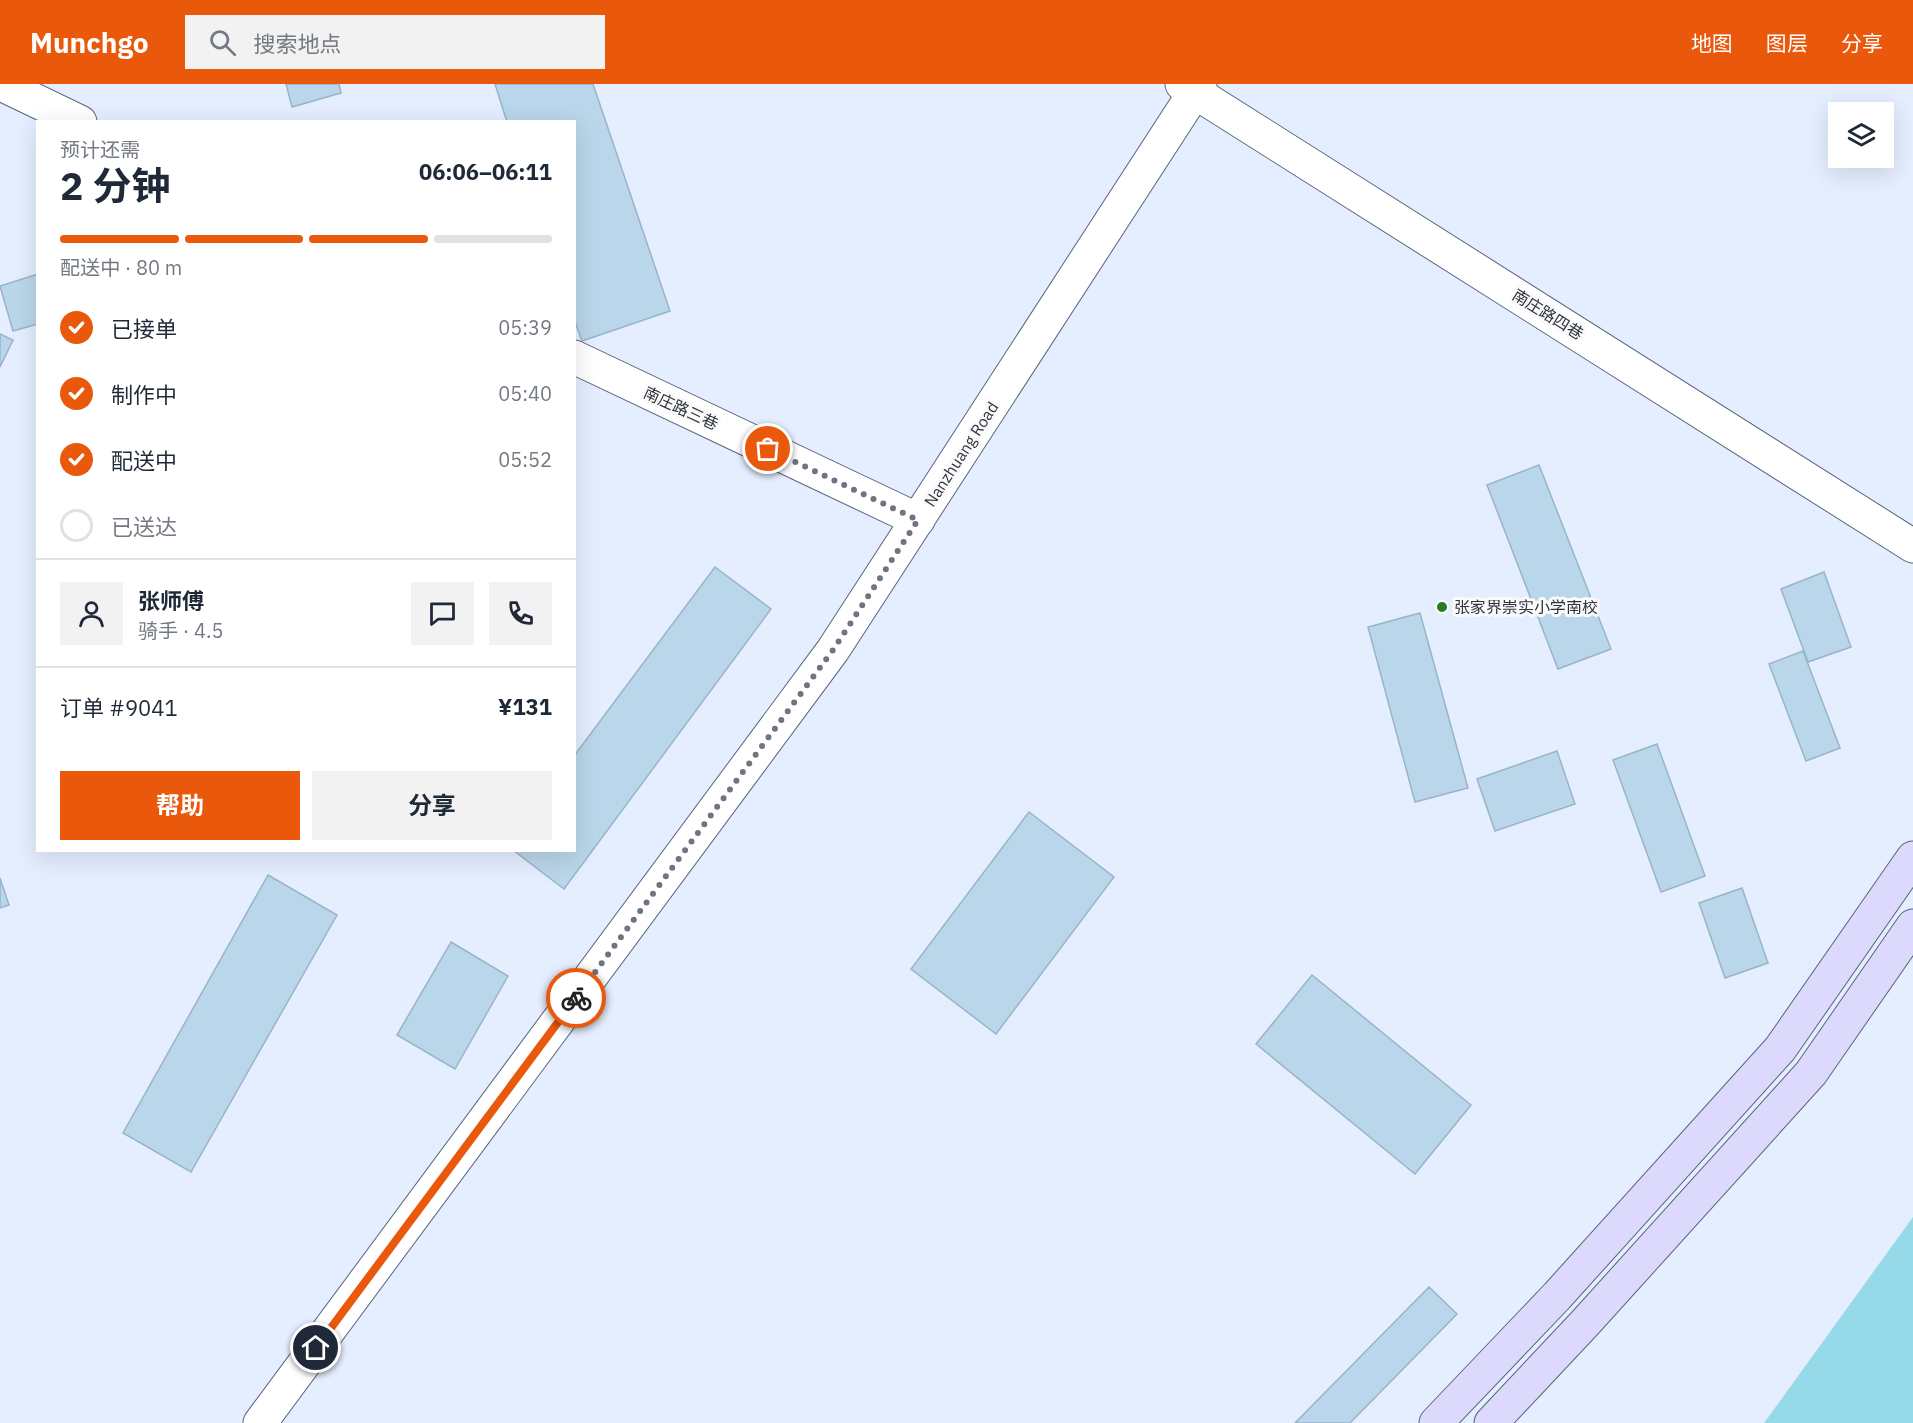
<!DOCTYPE html>
<html lang="zh">
<meta charset="utf-8">
<style>
:root{--surface:#fff;--page:#f2f2f3;--text:#1f2937;--muted:#747a83;--line:#e0e1e3;--accent:#ea580c}
body{margin:0;font-family:"IBM Plex Sans","Noto Sans SC",sans-serif;background:var(--page);color:var(--text);height:100vh;display:flex;flex-direction:column;font-size:22px;white-space:nowrap}
*{box-sizing:border-box;margin:0}
p{font-size:20px;color:var(--muted)}
.icon{flex:none;width:33px;height:33px;fill:none;stroke:currentColor;stroke-width:2;stroke-linecap:round;stroke-linejoin:round}
.map{position:relative;flex:1;overflow:hidden}
.panel{position:absolute;left:36px;top:36px;width:540px;height:732px;display:flex;flex-direction:column;background:var(--surface);border-radius:0px;box-shadow:0 6px 24px #0002}
.panel>*{flex:none}
.tools{position:absolute;left:1828px;top:18px;display:grid;gap:12px}
.tools a{display:grid;place-items:center;width:66px;height:66px;border-radius:0px;background:var(--surface);box-shadow:0 6px 24px #0002;font-size:30px}
.pin{position:absolute;display:grid;place-items:center;width:51px;height:51px;color:#fff;margin:-26px;border:3px solid #fff;border-radius:50%;box-shadow:0 2px 6px #0007}
.courier{position:absolute;display:grid;place-items:center;width:60px;height:60px;margin:-30px;border:4px solid #ea580c;border-radius:50%;background:#fff;color:#222;box-shadow:0 2px 8px #0007}
.head em{font-style:normal;font-weight:700}
.head div{display:flex;flex-direction:column-reverse}
.head{display:flex;align-items:center;justify-content:space-between;height:102px;padding:0 24px}
h1{font-size:39px;font-weight:700;line-height:45px}
.bar{display:grid;grid-template-columns:repeat(4,1fr);gap:9px 6px;align-content:center;height:72px;padding:0 24px}
.bar i{height:8px;border-radius:4px;background:var(--line)}
.bar .active{background:var(--accent)}
.bar p{grid-column:span 4}
.line{display:flex;align-items:center;gap:15px;padding:0 24px;border-top:2px solid var(--line)}
.line div{flex:1}
.round{display:grid;place-items:center;flex:none;width:63px;height:63px;border-radius:0px;background:var(--page)}
ol{padding:0 24px;list-style:none}
li{display:flex;align-items:center;gap:18px;height:66px}
li p{margin-inline-start:auto}
li .icon{padding:6px;border-radius:50%;background:var(--accent);color:#fff;stroke-width:4}
li:last-child{color:var(--muted)}
li i{width:33px;height:33px;border:3px solid var(--line);border-radius:50%}
.action{display:flex;gap:12px;margin-top:auto;padding:12px 24px}
.action a{flex:1;height:69px;border-radius:0px;background:var(--accent);color:#fff;font-size:24px;font-weight:700;line-height:69px;text-align:center}
.action a+a{background:var(--page);color:var(--text)}
header{display:flex;align-items:center;gap:36px;box-sizing:border-box;height:84px;padding:0 30px;background:var(--accent);color:#fff}
header strong{font-size:28px}
nav{display:flex;gap:33px;margin-inline-start:auto;font-size:21px}
.search{width:420px;height:54px;background:var(--page);display:flex;align-items:center;gap:15px;box-sizing:border-box;padding:0 21px;border-radius:0px;color:var(--muted);font-size:22px}
.map>svg:first-child{display:block}
.water{fill:#96d9e9}
.building{fill:#bad6ea;stroke:#99b4c7;stroke-width:1.5}
.lines{fill:none;stroke-linecap:round;stroke-linejoin:round}
.minor-casing{stroke:#58657c;stroke-width:35}
.tertiary-casing{stroke:#58657c;stroke-width:35}
.secondary-casing{stroke:#58657c;stroke-width:35}
.minor{stroke:#fff;stroke-width:33}
.tertiary{stroke:#fff;stroke-width:33}
.secondary{stroke:#ddd9fd;stroke-width:33}
.done{stroke:#6e7581;stroke-width:6;stroke-dasharray:0 10.8}
.route{stroke:#ea580c;stroke-width:8}
.poi-dot{fill:#267b28;stroke:#fafafa;stroke-width:2}
.labels{text-anchor:middle;dominant-baseline:central;stroke-width:6;stroke-linejoin:round;paint-order:stroke}
.street-label{font-size:16px;fill:#2e343e;stroke:#fafafa}
.poi-label{font-size:16px;fill:#2e343e;stroke:#fafafa;text-anchor:start}
</style>
<header>
<strong>Munchgo</strong>
<div class="search"><svg class="icon" aria-label="search" viewBox="0 0 24 24"><circle cx="10" cy="10" r="6"/><path d="M15 15l6 6"/></svg>搜索地点</div>
<nav><a>地图</a><a>图层</a><a>分享</a></nav>
</header>
<div class="map">
<svg width="1913" height="1339" viewBox="0 0 1913 1339">
<rect width="100%" height="100%" fill="#e4eefe"/>
<path class="water" d="M1913 1133V1339H1764Z"/>
<path class="building" d="M286 0H339L341 9 292 23Z
M495 0H593L670 227 582 257 574 235V38H507Z
M38 190V240L13 247 0 202Z
M0 250 13 256 0 283Z
M1539 381 1611 565 1558 585 1487 401Z
M715 483 771 525 564 805 513 766H574V672Z
M1824 488 1851 563 1808 578 1781 505Z
M1420 529 1468 704 1415 718 1368 543Z
M1803 567 1840 664 1806 677 1769 580Z
M1657 660 1705 792 1661 808 1613 676Z
M1557 667 1575 720 1495 747 1477 695Z
M1029 728 1114 793 996 950 911 885Z
M268 791 337 831 191 1088 123 1049Z
M0 794 9 821 0 824Z
M1742 804 1768 879 1725 894 1699 819Z
M451 858 508 892 455 985 397 951Z
M1312 891 1471 1021 1415 1090 1256 960Z
M1429 1203 1457 1230 1350 1339H1295Z"/>
<g class="lines">
<defs>
<path id="minor" d="M1 0 80 38
M1182 0 1913 462
M574 273 918 436"/>
<path id="tertiary" d="M260 1339 833 566 1200 0"/>
<path id="secondary" d="M1436 1339 1557 1212 1780 965 1913 774
M1491 1339 1585 1239 1811 989 1913 842"/>
</defs>
<use href="#minor" class="minor-casing"/>
<use href="#tertiary" class="tertiary-casing"/>
<use href="#secondary" class="secondary-casing"/>
<use href="#minor" class="minor"/>
<use href="#tertiary" class="tertiary"/>
<use href="#secondary" class="secondary"/>
</g>
<g class="lines">
<path class="done" d="M576 914 833 566 918 436 768 365"/>
<path class="route" d="M316 1264 576 914"/>
</g>
<circle class="poi-dot" cx="1442" cy="523" r="6"/>
<g class="labels">
<g class="street-label">
<text transform="translate(1548 230) rotate(32)">南庄路四巷</text>
<text transform="translate(681 324) rotate(25)">南庄路三巷</text>
<text transform="translate(961 370) rotate(-57)">Nanzhuang Road</text>
</g>
<g class="poi-label">
<text x="1454" y="523">张家界崇实小学南校</text>
</g>
</g>
</svg>
<div class="tools">
<a><svg class="icon" aria-label="layers" viewBox="0 0 24 24"><path d="M12 4l9 5-9 5-9-5zM3 14l9 5 9-5"/></svg></a>
</div>
<div class="pin" style="left:768px;top:365px;background:#ea580c"><svg class="icon" aria-label="bag" viewBox="0 0 24 24"><path d="M5 8h14l-1 12H6zM9 8a3 3 0 0 1 6 0"/></svg></div>
<div class="pin" style="left:316px;top:1264px;background:#1f2937"><svg class="icon" aria-label="home" viewBox="0 0 24 24"><path d="M3 11l9-7 9 7M6 9v11h12V9"/></svg></div>
<div class="courier" style="left:576px;top:914px"><svg class="icon" aria-label="bike" viewBox="0 0 24 24"><circle cx="6" cy="16" r="4"/><circle cx="18" cy="16" r="4"/><path d="M6 16l4-8h5l3 8M10 8l3 8H6M13 5h3"/></svg></div>
<section class="panel">
<div class="head"><div><h1>2 分钟</h1><p>预计还需</p></div><em>06:06–06:11</em></div>
<div class="bar"><i class="active"></i><i class="active"></i><i class="active"></i><i></i><p>配送中 · 80 m</p></div>
<ol>
<li><svg class="icon" aria-label="check" viewBox="0 0 24 24"><path d="M5 12l5 5 9-10"/></svg>已接单<p>05:39</p></li>
<li><svg class="icon" aria-label="check" viewBox="0 0 24 24"><path d="M5 12l5 5 9-10"/></svg>制作中<p>05:40</p></li>
<li><svg class="icon" aria-label="check" viewBox="0 0 24 24"><path d="M5 12l5 5 9-10"/></svg>配送中<p>05:52</p></li>
<li><i></i>已送达</li>
</ol>
<div class="line" style="height:108px"><a class="round"><svg class="icon" aria-label="person" viewBox="0 0 24 24"><circle cx="12" cy="8" r="4"/><path d="M4 21q1-7 8-7t8 7"/></svg></a><div><b>张师傅</b><p>骑手 · 4.5</p></div><a class="round"><svg class="icon" aria-label="chat" viewBox="0 0 24 24"><path d="M4 5h16v11H9l-5 4z"/></svg></a><a class="round"><svg class="icon" aria-label="phone" viewBox="0 0 24 24"><path d="M5 4h4l2 5-3 2q2 4 5 5l2-3 5 2v4C11 20 4 13 5 4z"/></svg></a></div>
<div class="line" style="height:78px"><div>订单 #9041</div><b>¥131</b></div>
<div class="action"><a>帮助</a><a>分享</a></div>
</section>
</div>
